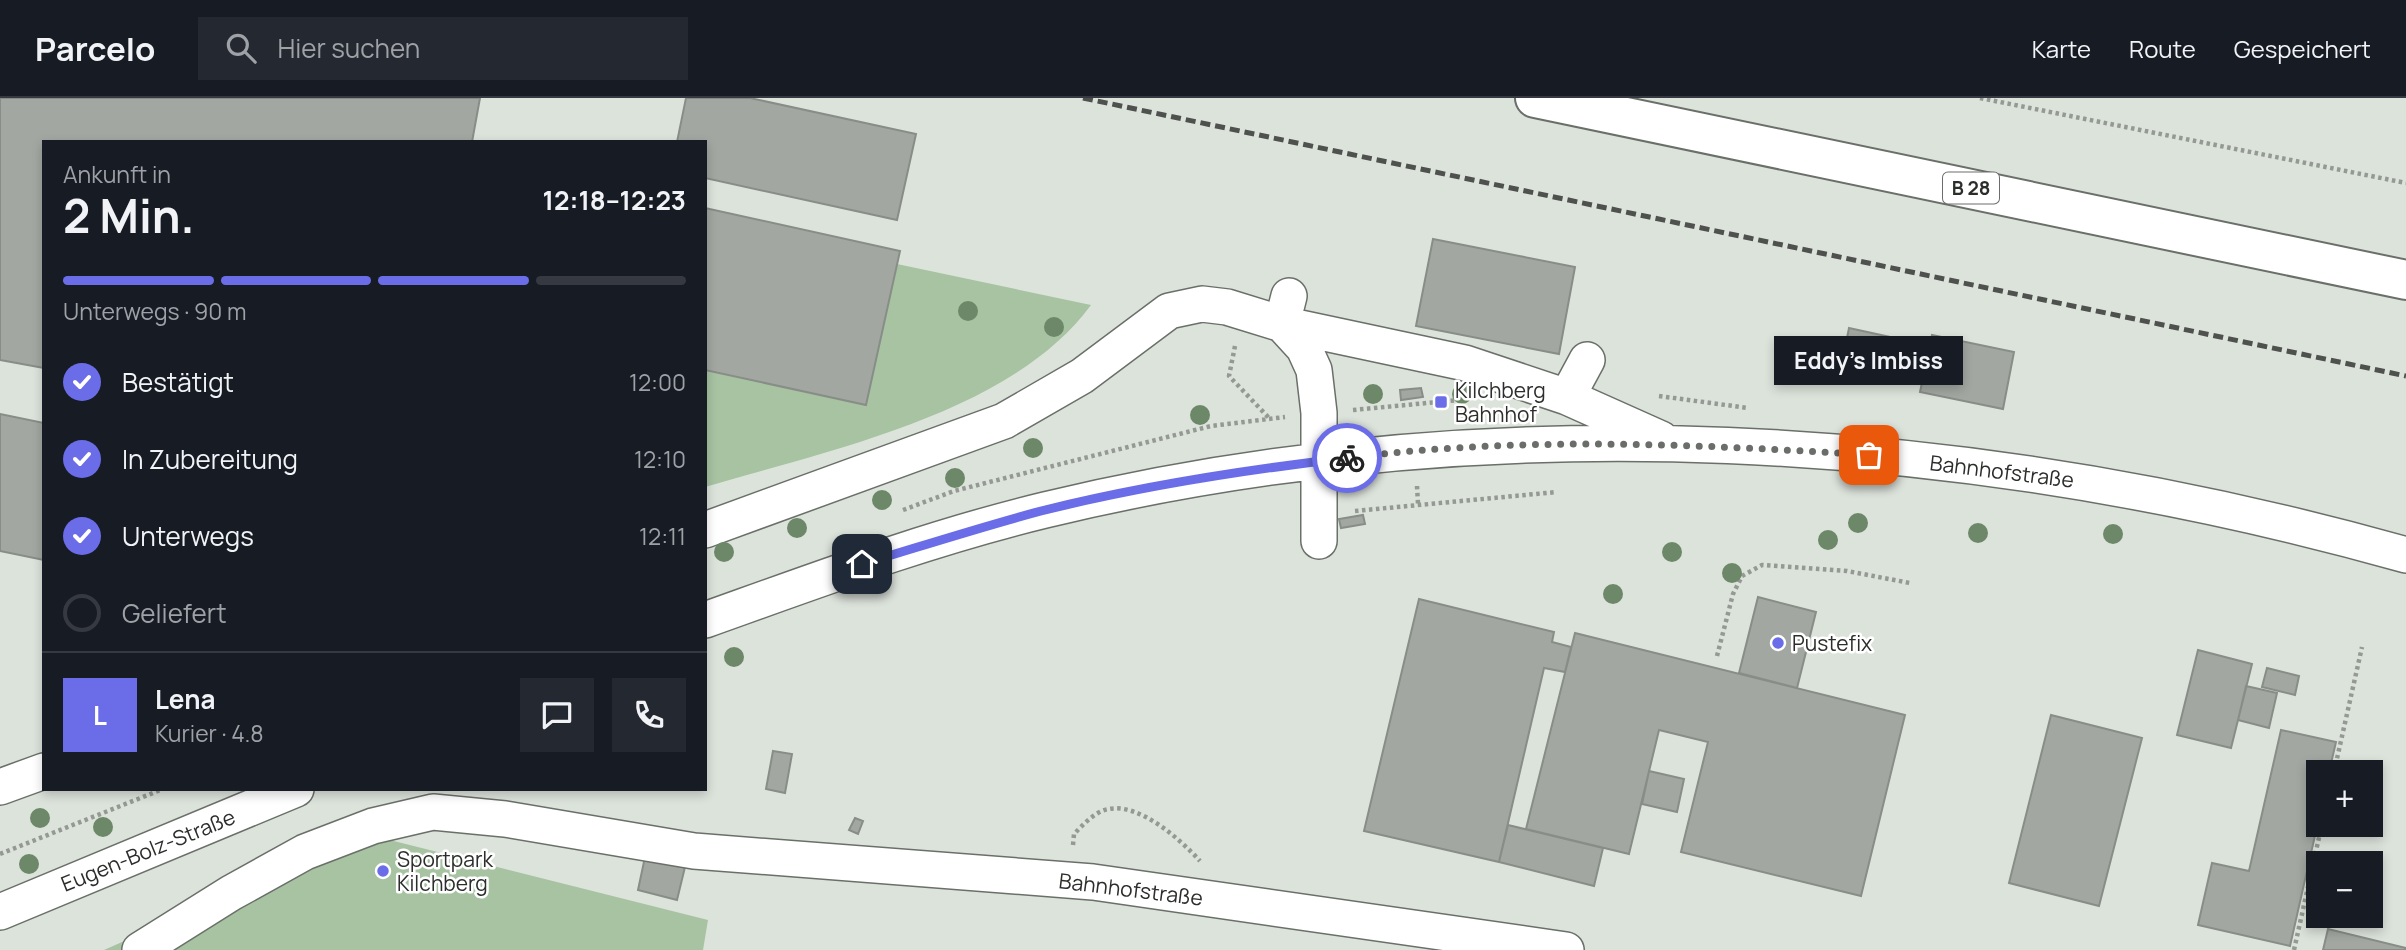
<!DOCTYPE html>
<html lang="de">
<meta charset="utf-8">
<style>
:root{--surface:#171b24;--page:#242831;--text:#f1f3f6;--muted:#9ea1a6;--line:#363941;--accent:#6a6de7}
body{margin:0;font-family:Manrope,sans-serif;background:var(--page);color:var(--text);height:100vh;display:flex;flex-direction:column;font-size:26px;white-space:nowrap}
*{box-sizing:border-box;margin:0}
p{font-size:23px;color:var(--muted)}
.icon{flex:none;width:38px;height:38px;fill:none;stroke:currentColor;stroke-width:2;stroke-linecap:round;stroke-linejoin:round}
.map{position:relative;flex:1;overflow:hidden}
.drawer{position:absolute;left:42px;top:42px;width:665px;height:651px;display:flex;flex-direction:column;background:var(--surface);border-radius:0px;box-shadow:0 4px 10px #0003}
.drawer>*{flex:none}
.buttons{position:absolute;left:2306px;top:662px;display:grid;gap:14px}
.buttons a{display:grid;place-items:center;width:77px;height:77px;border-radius:0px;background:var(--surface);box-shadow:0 4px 10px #0003;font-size:35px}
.pin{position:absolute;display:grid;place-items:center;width:60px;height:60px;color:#fff;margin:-30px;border-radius:14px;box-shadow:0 4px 10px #0006}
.courier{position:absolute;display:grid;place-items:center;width:70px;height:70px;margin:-35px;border:5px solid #6a6de7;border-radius:50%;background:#fff;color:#222;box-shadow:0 2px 9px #0007}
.bubble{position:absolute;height:49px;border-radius:0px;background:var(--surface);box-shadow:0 4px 10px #0003;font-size:23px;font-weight:700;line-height:49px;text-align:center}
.overview em{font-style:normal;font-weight:700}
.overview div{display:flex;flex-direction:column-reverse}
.overview{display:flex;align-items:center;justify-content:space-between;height:119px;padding:0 21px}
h1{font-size:46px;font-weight:700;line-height:52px}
.bar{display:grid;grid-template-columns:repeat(4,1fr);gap:10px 7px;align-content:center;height:84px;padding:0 21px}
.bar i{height:9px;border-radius:5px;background:var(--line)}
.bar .selected{background:var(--accent)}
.bar p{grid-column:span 4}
.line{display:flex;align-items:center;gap:18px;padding:0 21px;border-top:2px solid var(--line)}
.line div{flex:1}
.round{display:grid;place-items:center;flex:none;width:74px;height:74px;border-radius:0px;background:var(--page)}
ol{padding:0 21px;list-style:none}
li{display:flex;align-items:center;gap:21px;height:77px}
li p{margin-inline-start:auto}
li .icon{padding:7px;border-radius:50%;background:var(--accent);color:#fff;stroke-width:4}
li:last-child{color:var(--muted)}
li i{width:38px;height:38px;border:4px solid var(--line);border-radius:50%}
header{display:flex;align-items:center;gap:42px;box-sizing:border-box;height:98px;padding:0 35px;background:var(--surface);border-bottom:2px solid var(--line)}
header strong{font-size:33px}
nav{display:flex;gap:38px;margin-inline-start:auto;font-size:24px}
.search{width:490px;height:63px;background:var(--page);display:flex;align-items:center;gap:18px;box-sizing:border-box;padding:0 24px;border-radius:0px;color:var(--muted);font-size:26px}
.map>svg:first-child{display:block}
.green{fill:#a7c3a2}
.building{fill:#a2a8a1;stroke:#888e87;stroke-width:2}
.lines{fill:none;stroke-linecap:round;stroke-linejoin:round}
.minor-casing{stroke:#6a7069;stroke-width:38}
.major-casing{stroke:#6a7069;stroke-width:42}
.path{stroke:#949993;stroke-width:4.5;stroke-dasharray:3.5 3.5;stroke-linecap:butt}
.minor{stroke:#fff;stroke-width:35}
.major{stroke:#fff;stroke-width:38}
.rail{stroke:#4e514d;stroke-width:5;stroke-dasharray:10 5;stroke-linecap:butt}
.tree{fill:#6d8868}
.done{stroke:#6a6d69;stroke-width:7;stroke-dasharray:0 12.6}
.route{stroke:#6a6de7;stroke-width:9}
.poi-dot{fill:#6a6de7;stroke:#fff;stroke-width:2.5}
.labels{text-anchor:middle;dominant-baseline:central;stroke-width:5;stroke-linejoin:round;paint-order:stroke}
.shield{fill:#fff;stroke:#6b6d6b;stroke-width:2}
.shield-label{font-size:19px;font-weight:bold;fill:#2c2e2b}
.poi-label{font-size:21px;fill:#2c2e2b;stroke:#fff;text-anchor:start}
.street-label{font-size:21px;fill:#2c2e2b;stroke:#fff}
</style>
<header>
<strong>Parcelo</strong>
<div class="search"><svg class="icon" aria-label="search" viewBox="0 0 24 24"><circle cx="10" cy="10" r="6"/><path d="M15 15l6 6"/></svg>Hier suchen</div>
<nav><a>Karte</a><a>Route</a><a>Gespeichert</a></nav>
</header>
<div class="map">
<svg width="2406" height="852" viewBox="0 0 2406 852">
<rect width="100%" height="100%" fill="#dce3db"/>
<path class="green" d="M897 166 1091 207C1012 315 829 352 705 389V272L866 307Z
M366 736 708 822 703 852H104Z"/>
<path class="building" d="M0 0H480L472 44H44V270L0 262Z
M686 0H750L916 36 897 122 705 80V44H677Z
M705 110 900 153 866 307 705 272Z
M1433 141 1575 169 1559 256 1416 228Z
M1849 230 1895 240 1890 269 1843 260Z
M1932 237 2014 254 2003 311 1920 294Z
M1421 290 1423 299 1401 302 1400 292Z
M0 316 44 325V462L0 453Z
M1363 417 1365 426 1341 430 1339 421Z
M1758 499 1816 514 1797 590 1739 575Z
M1419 501 1554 534 1552 544 1571 549 1565 574 1544 570 1499 764 1364 733Z
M1575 535 1905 617 1861 798 1681 754 1708 644 1659 632 1629 756 1526 731Z
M2198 552 2252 566 2231 650 2177 637Z
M2267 570 2299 578 2295 597 2262 589Z
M2246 588 2277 595 2269 630 2238 622Z
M2051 617 2142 640 2099 808 2009 785Z
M2281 632 2336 644 2329 674H2319V720L2290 848 2198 827 2212 765 2249 773Z
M773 653 792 656 785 695 766 691Z
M1649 673 1684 681 1677 714 1642 706Z
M855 720 863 723 858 736 849 732Z
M1508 727 1603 750 1594 788 1499 764Z
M645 759 685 769 677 802 638 792Z
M2328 831 2406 850V852H2323Z"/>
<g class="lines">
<defs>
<path id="minor" d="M1289 198 1282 226 1465 265 1567 299 1661 341
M1567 299 1587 262
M705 432 1004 323 1082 278 1169 213 1202 206 1227 209 1282 226 1304 250 1314 272 1319 315V443
M705 522C817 482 929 440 1045 412 1491 304 1966 333 2406 457
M0 689 44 673
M0 814 296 691
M140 852 231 795 305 754 373 728 433 714 505 721 694 753 1093 784 1566 852"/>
<path id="major" d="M1535 0 2406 182"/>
</defs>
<use href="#minor" class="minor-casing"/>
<use href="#major" class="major-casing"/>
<path class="path" d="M1980 0 2406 85
M1235 248 1229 278 1270 321
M1659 298 1748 310
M1353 312 1459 302
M1417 388 1418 406
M903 412 954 393 1211 328 1285 319
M1355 413 1557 394
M1717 558 1733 496 1742 478 1762 467 1847 473 1910 485
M2334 674 2362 549
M1073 747 1074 736C1083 727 1095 713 1109 711 1140 705 1181 742 1200 763
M0 756 163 691
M2294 852 2322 726"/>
<use href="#minor" class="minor"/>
<use href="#major" class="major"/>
<path class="rail" d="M1083 0 2406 278"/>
</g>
<g class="tree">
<circle cx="968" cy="213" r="10"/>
<circle cx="1054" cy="229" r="10"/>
<circle cx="1373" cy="296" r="10"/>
<circle cx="1462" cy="296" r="10"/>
<circle cx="1200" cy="317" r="10"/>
<circle cx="1033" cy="350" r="10"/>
<circle cx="955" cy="380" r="10"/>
<circle cx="882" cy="402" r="10"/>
<circle cx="1858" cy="425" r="10"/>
<circle cx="797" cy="430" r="10"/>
<circle cx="1978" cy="435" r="10"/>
<circle cx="2113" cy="436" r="10"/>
<circle cx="1828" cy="442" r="10"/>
<circle cx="724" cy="454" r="10"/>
<circle cx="1672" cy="454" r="10"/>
<circle cx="1732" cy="475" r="10"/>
<circle cx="1613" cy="496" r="10"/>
<circle cx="734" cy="559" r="10"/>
<circle cx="40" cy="720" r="10"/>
<circle cx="103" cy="729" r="10"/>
<circle cx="29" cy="766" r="10"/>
</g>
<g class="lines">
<path class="done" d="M1347 360C1520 338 1695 346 1869 357"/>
<path class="route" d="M862 466C922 448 981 429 1041 413 1141 388 1244 372 1347 360"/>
</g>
<g class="poi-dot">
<rect x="1434" y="297" width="14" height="14" rx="3.5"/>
<circle cx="1778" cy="545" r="7"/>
<circle cx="383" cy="773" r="7"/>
</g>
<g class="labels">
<rect class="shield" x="1943" y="74.5" width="56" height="31" rx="5"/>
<g class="shield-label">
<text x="1971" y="90">B 28</text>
</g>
<g class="poi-label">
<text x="1455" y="292">Kilchberg<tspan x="1455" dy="24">Bahnhof</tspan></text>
<text x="1792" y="545">Pustefix</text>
<text x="397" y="761">Sportpark<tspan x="397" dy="24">Kilchberg</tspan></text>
</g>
<g class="street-label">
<text transform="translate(2002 373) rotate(7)">Bahnhofstraße</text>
<text transform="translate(148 752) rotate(-22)">Eugen-Bolz-Straße</text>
<text transform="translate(1131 791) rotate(7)">Bahnhofstraße</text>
</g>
</g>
</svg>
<div class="buttons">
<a>+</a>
<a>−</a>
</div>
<div class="pin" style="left:1869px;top:357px;background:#ea580c"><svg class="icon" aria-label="bag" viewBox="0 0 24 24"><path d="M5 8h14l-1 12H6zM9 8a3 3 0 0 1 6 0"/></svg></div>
<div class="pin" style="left:862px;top:466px;background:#1f2937"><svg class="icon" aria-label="home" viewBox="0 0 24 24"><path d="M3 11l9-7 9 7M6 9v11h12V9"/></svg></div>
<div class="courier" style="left:1347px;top:360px"><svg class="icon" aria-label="bike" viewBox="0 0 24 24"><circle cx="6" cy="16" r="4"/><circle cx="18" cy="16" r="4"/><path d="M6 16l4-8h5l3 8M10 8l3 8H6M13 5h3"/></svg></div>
<div class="bubble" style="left:1774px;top:238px;width:189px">Eddy's Imbiss</div>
<section class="drawer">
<div class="overview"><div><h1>2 Min.</h1><p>Ankunft in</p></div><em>12:18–12:23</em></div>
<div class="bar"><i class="selected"></i><i class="selected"></i><i class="selected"></i><i></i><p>Unterwegs · 90 m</p></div>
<ol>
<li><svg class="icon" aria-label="check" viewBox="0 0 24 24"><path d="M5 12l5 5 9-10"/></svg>Bestätigt<p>12:00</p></li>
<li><svg class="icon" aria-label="check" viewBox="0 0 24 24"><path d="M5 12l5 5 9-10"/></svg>In Zubereitung<p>12:10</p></li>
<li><svg class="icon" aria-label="check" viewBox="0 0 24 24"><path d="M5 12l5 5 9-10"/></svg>Unterwegs<p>12:11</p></li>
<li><i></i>Geliefert</li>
</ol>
<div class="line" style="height:126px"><b class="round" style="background:var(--accent);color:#fff">L</b><div><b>Lena</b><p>Kurier · 4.8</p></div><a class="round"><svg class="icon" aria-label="chat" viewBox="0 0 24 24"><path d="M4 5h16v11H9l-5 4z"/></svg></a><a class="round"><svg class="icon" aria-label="phone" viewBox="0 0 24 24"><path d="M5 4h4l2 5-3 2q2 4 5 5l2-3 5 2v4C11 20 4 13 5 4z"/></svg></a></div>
</section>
</div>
